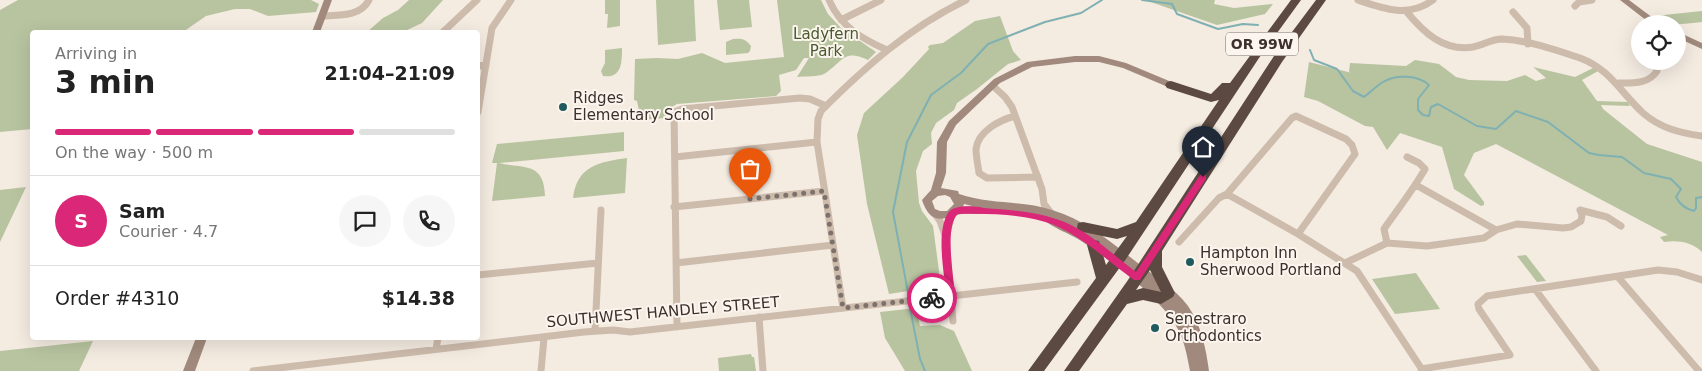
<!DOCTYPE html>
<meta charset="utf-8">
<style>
:root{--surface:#fff;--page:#f6f6f6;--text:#222;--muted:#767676;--line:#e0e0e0;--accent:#db2777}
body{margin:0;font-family:"DejaVu Sans",sans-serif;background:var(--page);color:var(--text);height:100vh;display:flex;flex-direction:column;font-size:19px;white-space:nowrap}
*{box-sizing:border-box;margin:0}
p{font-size:16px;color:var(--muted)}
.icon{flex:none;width:28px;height:28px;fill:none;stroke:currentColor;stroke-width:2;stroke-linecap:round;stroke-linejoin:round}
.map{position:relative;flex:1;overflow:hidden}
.drawer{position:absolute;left:30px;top:30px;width:450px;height:310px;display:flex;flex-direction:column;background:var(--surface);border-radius:5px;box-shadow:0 5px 20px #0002}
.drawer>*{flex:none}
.controls{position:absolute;left:1631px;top:15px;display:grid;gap:10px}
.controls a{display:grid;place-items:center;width:55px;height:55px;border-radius:50%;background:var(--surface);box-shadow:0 5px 20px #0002;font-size:25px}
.pin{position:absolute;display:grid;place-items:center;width:42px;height:42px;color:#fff;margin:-51px -21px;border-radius:50% 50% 50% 0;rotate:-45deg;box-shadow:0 0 5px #0007}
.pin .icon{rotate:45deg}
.courier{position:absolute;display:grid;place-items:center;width:50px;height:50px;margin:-25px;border:4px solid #db2777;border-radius:50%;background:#fff;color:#222;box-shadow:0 1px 6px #0007}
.headline em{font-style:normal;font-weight:700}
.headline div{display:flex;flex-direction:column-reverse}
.headline{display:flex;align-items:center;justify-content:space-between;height:85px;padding:0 25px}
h1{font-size:32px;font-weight:700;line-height:38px}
.bar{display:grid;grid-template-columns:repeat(4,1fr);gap:8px 5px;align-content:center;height:60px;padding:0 25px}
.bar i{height:6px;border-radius:4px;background:var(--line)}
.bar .active{background:var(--accent)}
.bar p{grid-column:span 4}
.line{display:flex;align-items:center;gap:12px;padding:0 25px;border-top:1px solid var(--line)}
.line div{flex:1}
.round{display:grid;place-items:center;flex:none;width:52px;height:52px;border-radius:26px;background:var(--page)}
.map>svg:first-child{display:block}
.green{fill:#b8c4a0}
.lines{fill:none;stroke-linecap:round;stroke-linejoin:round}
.stream{stroke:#7fb0b2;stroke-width:2}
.street{stroke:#cdbbac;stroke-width:7}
.secondary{fill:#a18a7d;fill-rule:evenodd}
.highway{fill:#5c4a42;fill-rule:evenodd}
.route{fill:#db2777}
.done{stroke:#7c716b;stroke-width:5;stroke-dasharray:0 9}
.poi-dot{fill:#1f5a5e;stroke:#fbf5ee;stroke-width:2}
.labels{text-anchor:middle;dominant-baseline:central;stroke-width:4;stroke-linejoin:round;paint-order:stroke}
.shield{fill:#fbf5ee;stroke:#756b66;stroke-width:1}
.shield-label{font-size:14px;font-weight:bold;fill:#3b302b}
.park-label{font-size:15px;fill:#4a5a2e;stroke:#fbf5ee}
.poi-label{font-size:15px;fill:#3b302b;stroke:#fbf5ee;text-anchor:start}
.street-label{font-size:15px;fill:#3b302b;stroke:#fbf5ee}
</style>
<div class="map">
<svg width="1702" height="371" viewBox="0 0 1702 371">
<rect width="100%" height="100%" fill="#f4ebe1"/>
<path class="green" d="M18 0H311L319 4 316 12 268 16 250 9H235L206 16 183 32H32V129L0 132V10Z
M409 0H443L422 23 403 32H367L383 18 398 10Z
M605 0H620V26L607 28 608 14H605Z
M656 0H694L696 41 658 45Z
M717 0H749L752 27 720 30Z
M777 0H821L828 14 841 28 876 52 868 60C843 48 843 62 824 74 818 77 805 76 797 77L809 58H804L796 70 779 75 781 91 776 96 677 104 667 110 666 118 641 120 637 101 634 100 635 59 657 58 678 59 702 53 725 63 784 57Z
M1145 0H1215L1214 4 1234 8 1273 4 1265 14 1217 25Z
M1702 11V22C1682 24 1672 27 1654 16Z
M1000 16 1013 51 1021 60 1008 64 977 89 957 103 954 110 936 123 931 133 932 144 923 151 916 171 919 203 922 211 933 226 941 286 889 294 867 204 857 135 864 113 903 77 929 49 928 47 930 45 943 43 975 21Z
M733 39C741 38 746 39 751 46L750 51 748 53 726 55V42Z
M622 48C622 62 622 79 603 76L601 71 605 63V50Z
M1415 60 1439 64 1456 77 1469 80 1507 81 1525 75 1536 81 1546 78 1533 67 1575 77 1595 67 1600 70 1582 80 1597 101 1628 102 1630 106 1601 105 1603 109 1647 144 1702 162V252C1692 242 1678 240 1664 242L1660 237 1668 235 1496 144 1474 153 1464 175 1484 202V205L1481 206 1454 189 1442 147 1400 133 1387 150 1373 127 1365 126 1318 101 1304 97 1309 62 1352 73 1349 72 1350 63 1406 66Z
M624 132V151L499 163C523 169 544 161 545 196L492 201 497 163H492L497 144Z
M627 158 625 193 573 198C577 166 599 162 627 158Z
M26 187 0 242V190Z
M1526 255 1546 281 1537 282 1517 256Z
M1416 273 1440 309 1395 314 1372 279Z
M916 308 920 326 940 325 954 331 972 371H905L885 338 880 312Z
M93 341 79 371H0V351Z
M751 354 752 357H754L756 371H719L718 358Z"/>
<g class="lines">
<path class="stream" d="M1142 0 1172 4 1177 14 1218 29 1243 24 1258 25
M1310 50 1314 60 1337 69 1353 91 1364 97C1371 92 1376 86 1383 82 1396 74 1418 75 1429 85L1418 99V110L1423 115 1429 116 1431 107 1438 104 1477 126 1496 129 1516 111 1548 122 1589 153 1599 155 1622 157 1644 173 1671 179 1681 189 1676 197C1680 205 1686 209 1694 211L1696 208V198L1702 197
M909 298 893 212 907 142 931 95 961 73 988 44 1045 22 1081 13 1102 0
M909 303 920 359 925 371"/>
<path class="street" d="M829 0C840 26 862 39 887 50
M1358 0C1384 9 1409 18 1433 0
M1575 6 1579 2 1592 0
M1406 11C1423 32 1444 52 1473 47 1483 45 1492 39 1502 39 1528 40 1556 50 1580 58 1610 69 1621 93 1643 113 1660 128 1680 133 1702 136
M1513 12 1527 28 1528 44
M322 16C339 15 360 17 369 0
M841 20 881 0
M443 32 477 0
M478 66 486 65
M1619 83C1633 83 1649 84 1657 71L1655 61
M993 86 1005 97 1012 107 1042 189 1044 204 1051 213
M478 112 492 28 511 0
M1015 116C1000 120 978 131 976 149 976 157 978 165 979 173L987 178 1038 177
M675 157 817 142
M1416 185 1496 230
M1227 194 1298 234 1357 271 1423 371
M674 207 824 191
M934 213 940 221 946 238
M952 214 946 238 953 321
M1179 242 1219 198 1227 194 1292 118 1296 116 1346 139 1352 145 1355 154 1298 234
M1387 243 1384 229C1398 209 1413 190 1425 169L1419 163 1407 157
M676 263 833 245
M1345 263 1387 243 1427 246 1484 238 1496 230 1517 224 1563 228 1571 227 1581 221 1582 215 1580 210 1607 217 1621 226
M478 275 598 263
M1618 277 1699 371
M1535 289 1596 371
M843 308 817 142 818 119 821 111C865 67 910 27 966 0
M759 317 763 371
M677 327 674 112 682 109 800 98 810 99 826 106
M595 331 601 210
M436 349 438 338
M1421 369 1510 355 1479 309 1478 304 1487 296 1658 270 1677 272 1702 280
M253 371 584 332 613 330 630 332 1077 282
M541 371 544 338"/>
<path class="secondary" d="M324 0H332L320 32H312Z
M1620 0H1629L1661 24H1651Z
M1678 32 1702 43V49L1678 38Z
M1075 56H1099L1126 63 1174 83 1176 85 1174 87H1168L1123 68 1099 62H1075L1032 67 1000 83 956 125 947 142 946 173 941 188 958 191 959 194C991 205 1022 200 1052 210 1086 220 1112 243 1139 264 1156 277 1175 289 1188 306 1201 325 1206 348 1209 371H1190C1187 355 1184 338 1175 324 1155 293 1109 259 1078 239 1070 234 1049 226 1045 220L1048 217 986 209 985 213 981 214C973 214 963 213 956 215 937 222 929 220 922 200L931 190 936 173 937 142 949 121 994 79 1027 62ZM945 195 950 197 954 204 947 211H940L935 209 932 201 938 196ZM964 204 972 206 963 207Z
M196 338H207L195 371H183Z"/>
<path class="highway" d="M1291 0H1301L1259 58 1126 259 1044 371H1028L1096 278 1087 245 1089 241 1094 240 1099 241 1106 265 1127 236 1117 239 1083 232 1078 231 1077 227 1078 223 1083 222 1117 229 1136 222 1219 100 1211 102 1167 88 1165 85 1167 82 1171 81 1211 94 1222 83H1230Z
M1316 0H1326L1282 62 1162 251V267L1175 293 1173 297 1161 304 1143 300 1127 304 1079 371H1064L1128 280 1274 56ZM1150 270 1161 292 1143 288 1136 290Z"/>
</g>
<path class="route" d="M1203 174 1206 175V179L1140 280H1134C1109 262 1083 237 1054 225 1027 214 986 213 958 214 944 226 954 278 955 296L951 300 932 302 928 298 932 294 946 293C944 272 936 232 948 213 954 204 975 206 984 208 1008 210 1033 211 1056 219 1086 228 1112 254 1136 272L1200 175Z"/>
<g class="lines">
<path class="done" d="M750 199 824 191 843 308 932 298"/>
</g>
<g class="poi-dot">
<circle cx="563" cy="107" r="5"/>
<circle cx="1190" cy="262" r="5"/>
<circle cx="1155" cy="328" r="5"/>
</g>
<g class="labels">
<rect class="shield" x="1226" y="32.5" width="72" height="23" rx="4"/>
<g class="shield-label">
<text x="1262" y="44">OR 99W</text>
</g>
<g class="park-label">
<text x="826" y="34">Ladyfern<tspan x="826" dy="17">Park</tspan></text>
</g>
<g class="poi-label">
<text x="573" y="98">Ridges<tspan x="573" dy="17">Elementary School</tspan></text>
<text x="1200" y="253">Hampton Inn<tspan x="1200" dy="17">Sherwood Portland</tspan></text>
<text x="1165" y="319">Senestraro<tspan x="1165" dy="17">Orthodontics</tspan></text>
</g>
<g class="street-label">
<text transform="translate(663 312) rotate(-5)">SOUTHWEST HANDLEY STREET</text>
</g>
</g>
</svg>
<div class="controls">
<a><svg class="icon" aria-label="locate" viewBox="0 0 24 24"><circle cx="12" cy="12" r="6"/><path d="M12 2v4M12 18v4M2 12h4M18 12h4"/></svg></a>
</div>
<div class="pin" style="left:750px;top:199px;background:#ea580c"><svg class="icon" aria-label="bag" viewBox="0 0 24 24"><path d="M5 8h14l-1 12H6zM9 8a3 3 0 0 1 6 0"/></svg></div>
<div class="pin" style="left:1203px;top:177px;background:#1f2937"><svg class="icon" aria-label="home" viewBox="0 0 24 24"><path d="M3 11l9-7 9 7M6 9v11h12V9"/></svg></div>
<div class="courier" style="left:932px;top:298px"><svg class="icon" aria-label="bike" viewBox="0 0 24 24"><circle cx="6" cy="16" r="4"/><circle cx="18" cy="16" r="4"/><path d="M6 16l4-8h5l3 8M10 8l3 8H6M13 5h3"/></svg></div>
<section class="drawer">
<div class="headline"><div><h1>3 min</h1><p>Arriving in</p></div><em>21:04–21:09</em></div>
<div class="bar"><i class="active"></i><i class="active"></i><i class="active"></i><i></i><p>On the way · 500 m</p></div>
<div class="line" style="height:90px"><b class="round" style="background:var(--accent);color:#fff">S</b><div><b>Sam</b><p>Courier · 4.7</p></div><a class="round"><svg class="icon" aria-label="chat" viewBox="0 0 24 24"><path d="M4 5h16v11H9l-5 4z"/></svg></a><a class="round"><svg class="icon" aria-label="phone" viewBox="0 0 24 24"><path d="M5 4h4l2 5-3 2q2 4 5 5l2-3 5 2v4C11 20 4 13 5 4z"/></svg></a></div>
<div class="line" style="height:65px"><div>Order #4310</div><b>$14.38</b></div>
</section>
</div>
